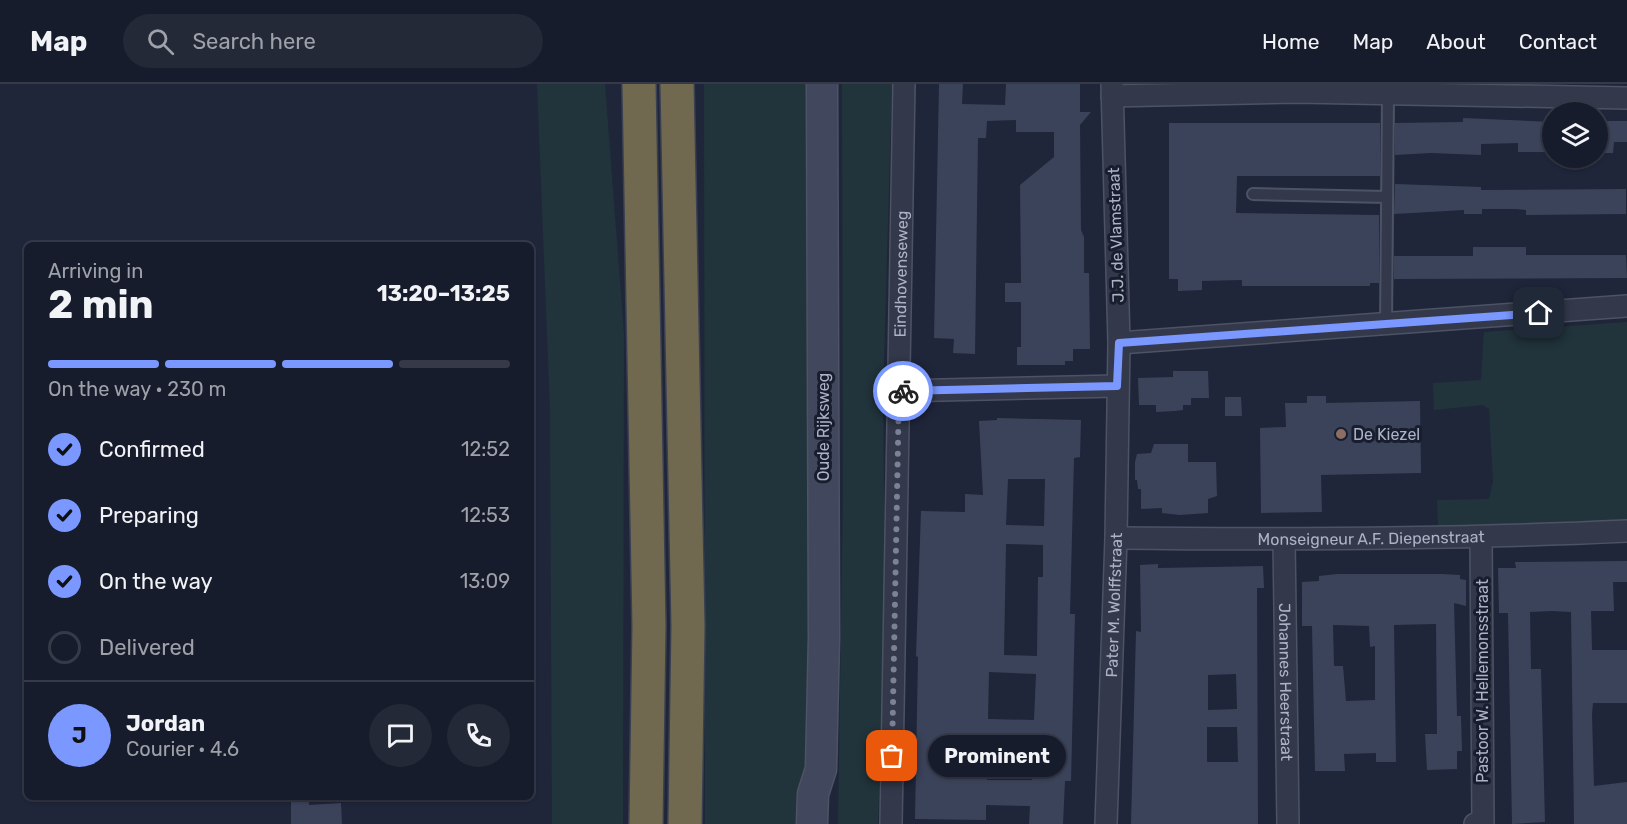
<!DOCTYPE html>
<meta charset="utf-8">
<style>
:root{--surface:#171c2c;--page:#242938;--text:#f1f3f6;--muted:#9ea1a9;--line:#363a48;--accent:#7a98ff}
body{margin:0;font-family:Rubik,sans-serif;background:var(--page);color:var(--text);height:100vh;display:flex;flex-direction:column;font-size:22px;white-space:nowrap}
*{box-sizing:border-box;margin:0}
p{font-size:20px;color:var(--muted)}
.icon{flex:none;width:33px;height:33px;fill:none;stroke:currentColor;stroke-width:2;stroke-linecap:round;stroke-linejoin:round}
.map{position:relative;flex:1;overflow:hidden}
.panel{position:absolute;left:24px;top:158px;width:510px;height:558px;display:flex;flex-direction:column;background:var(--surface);border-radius:9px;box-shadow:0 2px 4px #0004,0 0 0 2px var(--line)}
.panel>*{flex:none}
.controls{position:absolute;left:1542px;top:18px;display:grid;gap:12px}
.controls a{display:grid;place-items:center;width:66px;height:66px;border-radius:50%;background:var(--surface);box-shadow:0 2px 4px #0004,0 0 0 2px var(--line);font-size:30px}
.pin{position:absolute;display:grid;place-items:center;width:51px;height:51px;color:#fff;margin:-26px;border-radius:12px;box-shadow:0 3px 9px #0006}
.courier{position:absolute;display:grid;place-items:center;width:60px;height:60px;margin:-30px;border:4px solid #7a98ff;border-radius:50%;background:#fff;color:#222;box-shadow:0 2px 8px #0007}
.bubble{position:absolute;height:42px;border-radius:21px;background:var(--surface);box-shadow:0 2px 4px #0004,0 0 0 2px var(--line);font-size:20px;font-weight:700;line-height:42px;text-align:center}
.overview em{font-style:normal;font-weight:700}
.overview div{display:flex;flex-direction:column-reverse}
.overview{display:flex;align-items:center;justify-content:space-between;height:102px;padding:0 24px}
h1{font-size:39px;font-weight:700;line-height:45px}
.bar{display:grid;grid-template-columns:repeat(4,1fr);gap:9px 6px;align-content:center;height:72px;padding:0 24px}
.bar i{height:8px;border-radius:4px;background:var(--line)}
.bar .active{background:var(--accent)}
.bar p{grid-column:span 4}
.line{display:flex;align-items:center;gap:15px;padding:0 24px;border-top:2px solid var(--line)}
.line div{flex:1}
.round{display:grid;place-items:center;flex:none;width:63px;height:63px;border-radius:32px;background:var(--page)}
ol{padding:0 24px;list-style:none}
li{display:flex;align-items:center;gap:18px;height:66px}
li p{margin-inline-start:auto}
li .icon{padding:6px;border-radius:50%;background:var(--accent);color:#111;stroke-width:4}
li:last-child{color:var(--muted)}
li i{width:33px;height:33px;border:3px solid var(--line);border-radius:50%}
header{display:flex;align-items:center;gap:36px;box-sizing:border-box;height:84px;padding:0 30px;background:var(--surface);border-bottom:2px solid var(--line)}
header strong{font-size:28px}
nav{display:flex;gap:33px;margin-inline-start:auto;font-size:21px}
.search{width:420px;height:54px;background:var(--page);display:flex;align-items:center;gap:15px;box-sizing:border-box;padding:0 21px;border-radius:33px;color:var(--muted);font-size:22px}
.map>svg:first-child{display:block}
.green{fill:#21343b}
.building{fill:#3b435a;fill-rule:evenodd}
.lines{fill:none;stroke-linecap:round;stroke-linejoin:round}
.service-casing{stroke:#4d5365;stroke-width:14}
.minor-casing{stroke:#4d5365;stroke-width:24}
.secondary-casing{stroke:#4d5365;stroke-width:33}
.motorway-casing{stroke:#3a4051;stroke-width:36}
.service{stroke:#33394a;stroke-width:10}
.minor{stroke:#33394a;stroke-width:21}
.secondary{stroke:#41475d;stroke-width:30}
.motorway{stroke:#71694f;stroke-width:33}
.done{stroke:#7b8296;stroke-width:6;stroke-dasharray:0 10.8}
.route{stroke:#7a98ff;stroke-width:8}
.education-dot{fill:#8d6e63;stroke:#181e2e;stroke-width:2}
.labels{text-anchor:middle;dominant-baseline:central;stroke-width:6;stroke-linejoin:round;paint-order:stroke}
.street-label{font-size:16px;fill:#adb3c7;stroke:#181e2e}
.poi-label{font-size:16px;fill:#adb3c7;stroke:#181e2e;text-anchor:start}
</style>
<header>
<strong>Map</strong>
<div class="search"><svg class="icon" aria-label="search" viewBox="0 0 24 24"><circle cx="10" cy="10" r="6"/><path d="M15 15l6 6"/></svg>Search here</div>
<nav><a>Home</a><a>Map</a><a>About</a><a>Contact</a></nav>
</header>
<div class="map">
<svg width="1627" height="740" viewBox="0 0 1627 740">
<rect width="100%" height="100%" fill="#1f263a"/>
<path class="green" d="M537 0H605L624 250 623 740H552L550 324Z
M704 0H811L814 369 807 740H705Z
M842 0H892L883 311 885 521 878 740H838L843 413Z
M1627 238V437L1438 443 1437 416 1489 415 1493 397 1489 325 1483 321 1434 326 1433 299 1481 296 1484 248Z"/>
<path class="building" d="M939 0H963L962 20 1005 21 1006 0H1080V28H1091L1080 41 1081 146 1084 153V189H1089L1090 265H1073V277H1065V281H1017V263H1021V218H1005V199H1021L1020 101 1054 73V48H1016V36L987 37 986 54H978L975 270 953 269 954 255 934 254Z
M1463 34 1552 38V68H1518V59L1481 60V71L1431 69 1395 71V39L1463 38Z
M1598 37H1627V58H1614L1613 69H1598Z
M1169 39H1380V92H1237L1236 129 1379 131V199H1370V202H1242V196L1202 197V206L1178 207V195H1169Z
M1395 100 1481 103V106L1626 105V130L1526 131V126L1516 125H1482V130H1464V126L1394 130Z
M1473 163H1526V171H1626L1627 194 1394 195V172H1473Z
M1173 287H1208L1209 314H1191V321H1183V326L1175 327 1156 328V321H1139L1138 294 1173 293Z
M1307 312H1326V319L1420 317 1421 389 1321 391 1322 428 1261 429 1260 344 1286 343 1285 319H1307Z
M1225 313H1241L1242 332H1225Z
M997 334 1081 336 1080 373 1074 374 1070 530H1075L1071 697H1065L1063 740H1029L1030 722 986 721V736L915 735 918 573 916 572 921 427 965 428V410L983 411 979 337 997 336ZM1008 395H1045L1044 442 1006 441ZM1006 460 1043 461V493H1038L1037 572 1004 571ZM989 588 1036 590 1034 636 988 635ZM988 654H1034L1032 696H987Z
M1154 360H1188V378H1216L1217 412 1208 415V429L1180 431 1162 429V424L1141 425V405H1138L1137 396H1135V378L1137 370 1151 369Z
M1627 477V498H1613L1614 527H1591L1592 566H1627V619H1593L1592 630 1594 702 1627 698V740H1574L1571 528 1552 527 1530 528 1531 585H1541L1545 738 1512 740 1508 529H1499L1498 484H1516L1515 478Z
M1158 480V484L1263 482 1264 504H1257L1258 740H1131L1136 547 1141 548 1140 481ZM1236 590 1237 625 1208 626V591ZM1207 643H1237L1238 678H1207Z
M1337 490H1441L1460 491V495L1466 496V522L1454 519 1457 632H1461L1462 667H1457V685L1427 686 1425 650H1437L1436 540 1394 541 1396 678H1376V669L1344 670 1345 687H1315L1312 542H1302V498L1319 497V492ZM1333 541 1369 542 1370 563 1375 562V616L1346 617 1343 582H1334Z
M291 712 309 713V721L341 719 342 740H291Z"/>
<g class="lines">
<defs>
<path id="service" d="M1253 110 1387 113
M1386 241 1388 11"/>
<g id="minor">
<path d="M1112 12 1298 8 1627 14"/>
<path d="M1119 259 1627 222"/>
<path d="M899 307 1117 302"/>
<path id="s1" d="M1116 454C1287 456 1457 455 1627 447"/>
<path id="s2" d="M1284 456 1288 740"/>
<path id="s3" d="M891 740 904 0"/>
<path id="s4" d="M1106 740 1116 454 1119 259 1112 0"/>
<path d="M1475 740H1483L1481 454"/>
</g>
<path id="secondary" d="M812 740 813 710 821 685 824 554 822 0"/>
<path id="motorway" d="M639 0 649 542 646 740
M677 0 688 542 685 740"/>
</defs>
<use href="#service" class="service-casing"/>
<use href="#minor" class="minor-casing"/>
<use href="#secondary" class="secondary-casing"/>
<use href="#motorway" class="motorway-casing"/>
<use href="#service" class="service"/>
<use href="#minor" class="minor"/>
<use href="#secondary" class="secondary"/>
<use href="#motorway" class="motorway"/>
</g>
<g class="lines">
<path class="done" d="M892 672 899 307H903"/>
<path class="route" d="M903 307 1117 302 1119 259 1539 229"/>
</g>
<circle class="education-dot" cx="1341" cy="350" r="6"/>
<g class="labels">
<g class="street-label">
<text transform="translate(1116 151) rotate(-92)">J.J. de Vlamstraat</text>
<text stroke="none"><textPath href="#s3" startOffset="550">Eindhovenseweg</textPath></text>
<text transform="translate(823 343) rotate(-90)">Oude Rijksweg</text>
<text stroke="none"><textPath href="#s1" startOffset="255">Monseigneur A.F. Diepenstraat</textPath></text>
<text stroke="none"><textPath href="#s4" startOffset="219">Pater M. Wolffstraat</textPath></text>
<text transform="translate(1482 597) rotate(-90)">Pastoor W. Hellemonsstraat</text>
<text stroke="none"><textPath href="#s2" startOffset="142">Johannes Heerstraat</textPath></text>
</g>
<g class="poi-label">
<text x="1353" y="350">De Kiezel</text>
</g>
</g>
</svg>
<div class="controls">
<a><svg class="icon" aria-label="layers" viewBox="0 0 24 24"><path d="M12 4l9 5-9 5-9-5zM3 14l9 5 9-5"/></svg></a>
</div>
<div class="pin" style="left:892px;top:672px;background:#ea580c"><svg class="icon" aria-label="bag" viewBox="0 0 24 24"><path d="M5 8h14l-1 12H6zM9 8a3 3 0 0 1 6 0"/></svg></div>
<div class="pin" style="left:1539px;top:229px;background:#1f2937"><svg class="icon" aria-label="home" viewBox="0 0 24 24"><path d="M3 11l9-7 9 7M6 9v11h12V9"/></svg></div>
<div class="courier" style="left:903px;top:307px"><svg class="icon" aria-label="bike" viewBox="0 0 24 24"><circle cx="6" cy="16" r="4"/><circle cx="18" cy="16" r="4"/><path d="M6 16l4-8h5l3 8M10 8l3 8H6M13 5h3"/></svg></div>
<div class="bubble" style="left:928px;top:651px;width:138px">Prominent</div>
<section class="panel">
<div class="overview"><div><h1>2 min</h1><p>Arriving in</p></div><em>13:20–13:25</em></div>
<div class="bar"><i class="active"></i><i class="active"></i><i class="active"></i><i></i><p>On the way · 230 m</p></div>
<ol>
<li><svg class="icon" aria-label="check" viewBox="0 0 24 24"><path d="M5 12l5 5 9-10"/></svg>Confirmed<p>12:52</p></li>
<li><svg class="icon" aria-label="check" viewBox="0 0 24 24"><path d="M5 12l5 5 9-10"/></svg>Preparing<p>12:53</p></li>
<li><svg class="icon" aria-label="check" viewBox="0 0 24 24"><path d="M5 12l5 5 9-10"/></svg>On the way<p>13:09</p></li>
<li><i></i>Delivered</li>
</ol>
<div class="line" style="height:108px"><b class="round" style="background:var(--accent);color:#111">J</b><div><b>Jordan</b><p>Courier · 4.6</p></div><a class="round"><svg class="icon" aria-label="chat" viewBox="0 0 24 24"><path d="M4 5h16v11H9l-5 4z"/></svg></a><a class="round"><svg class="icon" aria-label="phone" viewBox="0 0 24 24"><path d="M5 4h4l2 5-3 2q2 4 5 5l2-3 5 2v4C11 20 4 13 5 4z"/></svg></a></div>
</section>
</div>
